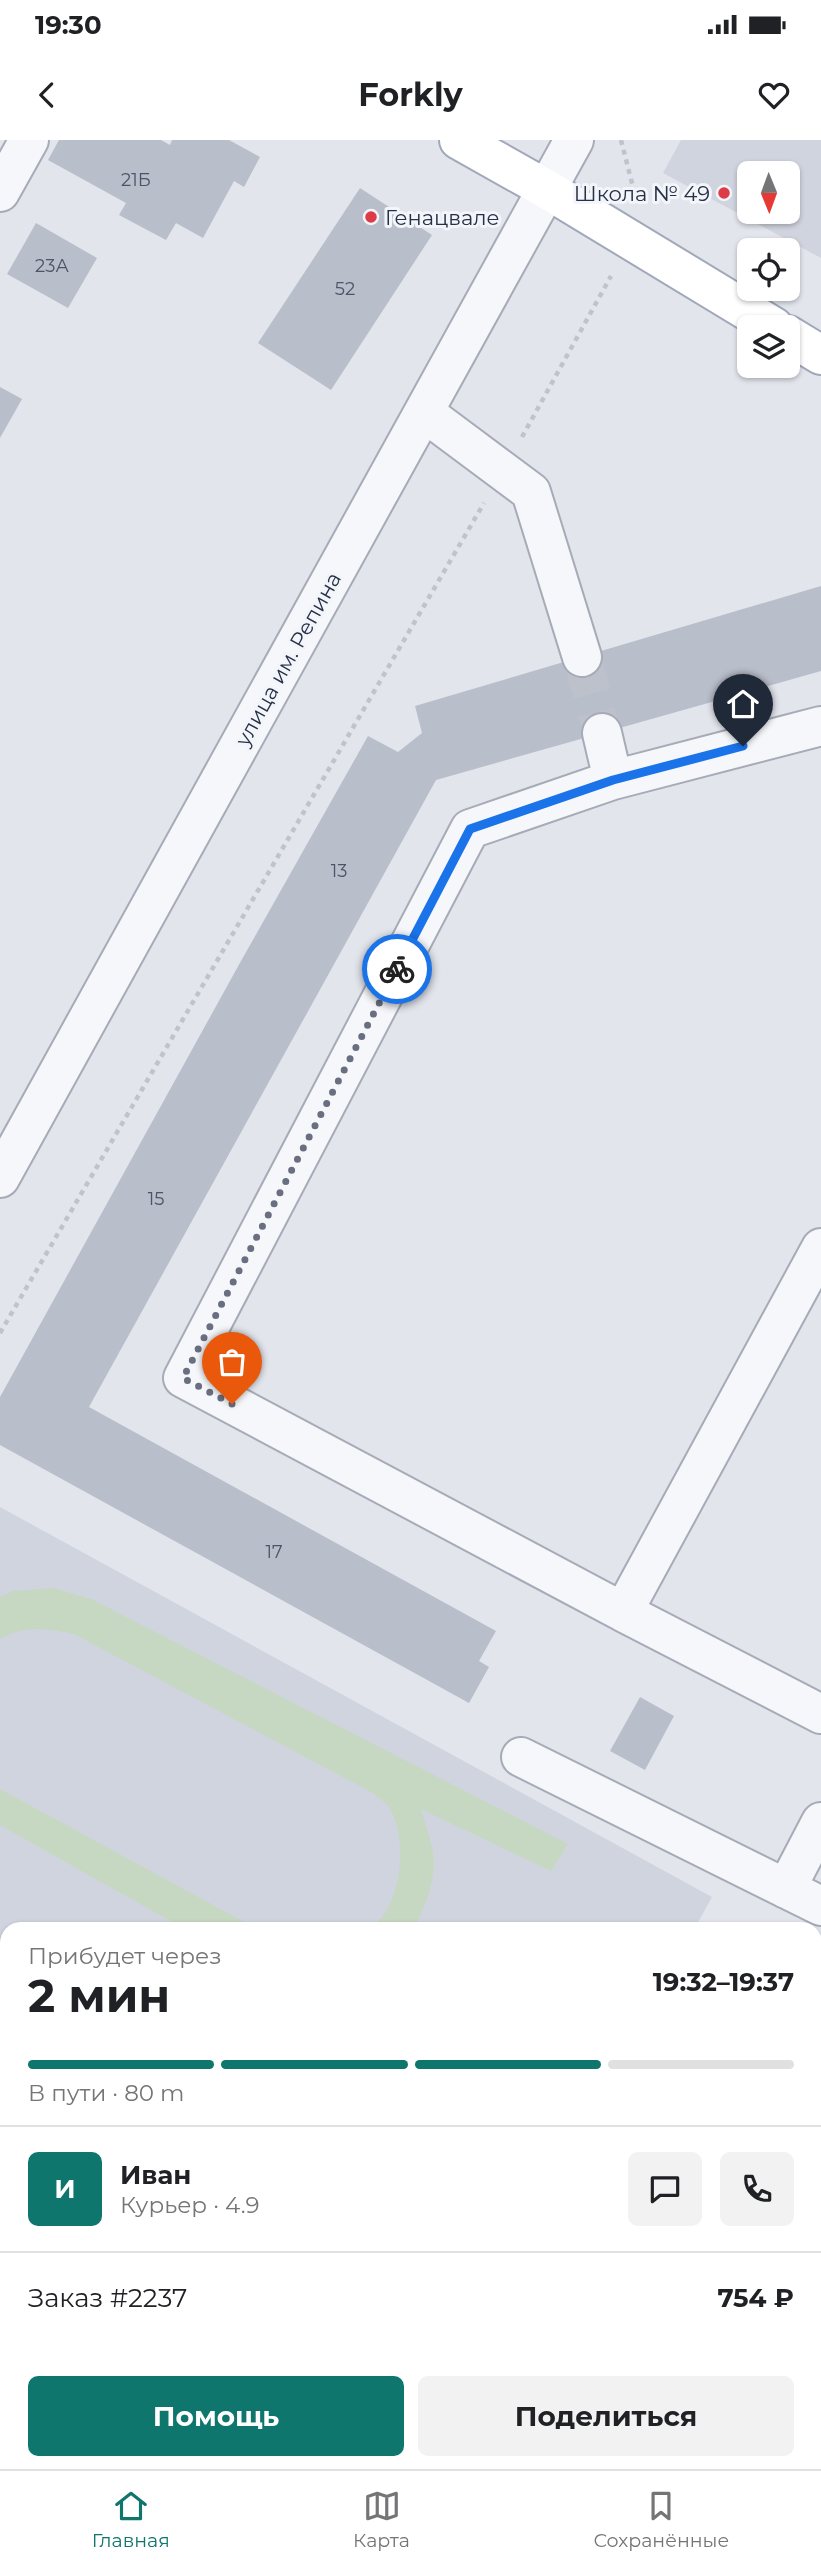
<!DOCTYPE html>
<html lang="ru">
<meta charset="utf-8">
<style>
:root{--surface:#fff;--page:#f2f2f2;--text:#202124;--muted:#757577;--line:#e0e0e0;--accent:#0f766e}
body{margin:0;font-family:Montserrat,sans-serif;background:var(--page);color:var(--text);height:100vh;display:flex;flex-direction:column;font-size:26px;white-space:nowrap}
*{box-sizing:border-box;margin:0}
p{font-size:23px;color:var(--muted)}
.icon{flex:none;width:38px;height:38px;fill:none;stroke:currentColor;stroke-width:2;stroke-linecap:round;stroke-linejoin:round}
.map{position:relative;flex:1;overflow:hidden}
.sheet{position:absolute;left:0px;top:1782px;width:822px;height:548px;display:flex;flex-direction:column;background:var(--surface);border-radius:21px 21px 0 0;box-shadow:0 2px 5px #0004}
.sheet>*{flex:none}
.needle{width:46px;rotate:179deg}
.fabs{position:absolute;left:737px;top:21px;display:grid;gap:14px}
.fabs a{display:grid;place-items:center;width:63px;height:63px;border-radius:10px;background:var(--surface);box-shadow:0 2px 5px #0004;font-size:35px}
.pin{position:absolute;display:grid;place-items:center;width:60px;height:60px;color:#fff;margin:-72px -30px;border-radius:50% 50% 50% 0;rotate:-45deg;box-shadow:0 0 7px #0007}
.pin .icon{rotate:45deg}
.courier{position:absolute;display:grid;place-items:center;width:70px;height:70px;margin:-35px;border:5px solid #1a73e8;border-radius:50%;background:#fff;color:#222;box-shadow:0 2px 9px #0007}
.overview em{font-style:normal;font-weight:700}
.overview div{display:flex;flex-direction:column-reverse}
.overview{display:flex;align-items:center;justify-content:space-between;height:119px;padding:0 28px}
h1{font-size:46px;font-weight:700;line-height:52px}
.bar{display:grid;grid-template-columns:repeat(4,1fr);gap:10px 7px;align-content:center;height:84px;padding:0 28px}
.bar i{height:9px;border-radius:5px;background:var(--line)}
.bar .on{background:var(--accent)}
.bar p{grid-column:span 4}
.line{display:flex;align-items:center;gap:18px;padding:0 28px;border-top:2px solid var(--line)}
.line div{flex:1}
.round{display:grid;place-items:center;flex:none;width:74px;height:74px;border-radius:10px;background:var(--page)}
.primary-button{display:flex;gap:14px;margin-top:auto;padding:14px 28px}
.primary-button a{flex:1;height:80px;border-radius:10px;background:var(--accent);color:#fff;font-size:28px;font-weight:700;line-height:80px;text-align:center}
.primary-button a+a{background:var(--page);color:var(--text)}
.status{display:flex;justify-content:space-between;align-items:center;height:49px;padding:0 35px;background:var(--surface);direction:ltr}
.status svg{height:19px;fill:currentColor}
header{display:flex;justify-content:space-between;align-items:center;height:91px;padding:0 28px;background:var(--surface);font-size:32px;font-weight:700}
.dock{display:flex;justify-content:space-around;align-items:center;height:98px;border-top:2px solid var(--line);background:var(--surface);font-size:19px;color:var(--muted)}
.dock a{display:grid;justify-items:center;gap:4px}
.dock .on{color:var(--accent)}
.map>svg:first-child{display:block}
.built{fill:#d0d4de;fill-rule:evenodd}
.green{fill:#c6d7c2}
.building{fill:#b9becb}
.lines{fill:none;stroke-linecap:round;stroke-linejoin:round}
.minor-tunnel{stroke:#bdc1cb;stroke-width:38;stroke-dasharray:38 19;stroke-linecap:butt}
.minor-casing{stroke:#a6abb7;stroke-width:42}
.major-casing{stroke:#a0a8b9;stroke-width:42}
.path{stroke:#c0c3cb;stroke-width:4.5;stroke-dasharray:5 5;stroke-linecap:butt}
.minor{stroke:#f6f7fa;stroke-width:38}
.major{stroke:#fff;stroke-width:38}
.done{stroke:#696f80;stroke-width:7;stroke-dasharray:0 12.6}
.route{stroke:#1a73e8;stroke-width:9}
.poi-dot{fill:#dd3b45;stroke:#f2f5f9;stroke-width:2.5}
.labels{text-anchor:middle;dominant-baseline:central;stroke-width:6;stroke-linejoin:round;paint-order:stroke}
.number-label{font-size:18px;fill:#4c5467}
.poi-label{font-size:21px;fill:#283046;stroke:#f2f5f9;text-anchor:end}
.street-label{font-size:21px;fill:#283046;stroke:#f2f5f9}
</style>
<div class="status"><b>19:30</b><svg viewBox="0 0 49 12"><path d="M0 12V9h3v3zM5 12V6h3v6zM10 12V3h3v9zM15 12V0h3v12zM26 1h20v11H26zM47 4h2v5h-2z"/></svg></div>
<header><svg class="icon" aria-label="back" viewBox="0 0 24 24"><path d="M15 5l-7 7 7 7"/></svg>Forkly<svg class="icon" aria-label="heart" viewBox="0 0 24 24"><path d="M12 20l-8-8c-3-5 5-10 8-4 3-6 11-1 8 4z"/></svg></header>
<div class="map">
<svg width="821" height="2329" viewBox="0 0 821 2329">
<rect width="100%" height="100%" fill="#e2e5ec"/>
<path class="built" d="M681 0H821V118L663 33ZM749 33H788V72H749Z
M0 1367 712 1757 695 1788H7V2322H401L397 2329H0Z"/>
<path class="green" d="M53 1448 91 1459 568 1704 551 1731 421 1669C424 1683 431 1698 433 1713 437 1740 425 1765 414 1788H371C402 1766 409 1699 389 1667 385 1662 378 1657 373 1653L74 1494C47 1488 25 1485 0 1499V1457L14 1451Z
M0 1649 255 1788H183L0 1685Z
M90 2322H286L299 2329H86Z"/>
<path class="building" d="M59 0H161L170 5 172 0H229L260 17 244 47 234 41 203 98 176 83 166 100 119 75 126 63 48 20Z
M360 48 432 95 331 250 258 203Z
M36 83 97 118 68 168 7 134Z
M0 247 22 259 0 298Z
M821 446V531L436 640 89 1267 496 1491 479 1521 489 1527 469 1563 0 1305V1257L241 821 368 596 398 612 422 593 415 566Z
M640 1557 674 1576 645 1630 610 1611Z
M0 1934 7 1938V1983L0 1980Z
M437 2322H525L521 2329H433Z"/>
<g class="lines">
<path class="minor-tunnel" d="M582 517 602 593"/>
<defs>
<path id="minor" d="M0 52 29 0
M425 273 531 352 582 517
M821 586 613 640 470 689 183 1238 623 1472 821 1108
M602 593 613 640
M0 1038 574 0
M623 1472 821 1574
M521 1617 821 1766
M786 1749 821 1682
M816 2041 821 2031
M648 2329 652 2322"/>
<path id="major" d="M459 0 548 50 774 187
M788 195 821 215"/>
</defs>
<use href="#minor" class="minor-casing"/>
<use href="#major" class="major-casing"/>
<path class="path" d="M621 0 635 55
M522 297 611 136
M0 1193 484 363"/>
<use href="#minor" class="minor"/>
<use href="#major" class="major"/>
</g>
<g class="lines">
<path class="done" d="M232 1264 183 1238 397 829"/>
<path class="route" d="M397 829 470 689 613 640 743 606"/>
</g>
<g class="poi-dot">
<circle cx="724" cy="53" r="7"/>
<circle cx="371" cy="77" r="7"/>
</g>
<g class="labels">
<g class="number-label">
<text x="136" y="40">21Б</text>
<text x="52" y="126">23А</text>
<text x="345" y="149">52</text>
<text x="339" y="731">13</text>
<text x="156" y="1059">15</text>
<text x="274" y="1412">17</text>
</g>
<g class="poi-label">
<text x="710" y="53">Школа № 49</text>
<text x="385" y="77" text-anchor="start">Генацвале</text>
</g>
<g class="street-label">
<text transform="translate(288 519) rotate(-61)">улица им. Репина</text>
</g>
</g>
</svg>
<div class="fabs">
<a><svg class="needle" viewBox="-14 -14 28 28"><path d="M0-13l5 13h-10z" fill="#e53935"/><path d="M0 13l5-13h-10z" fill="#757577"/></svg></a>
<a><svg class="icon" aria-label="locate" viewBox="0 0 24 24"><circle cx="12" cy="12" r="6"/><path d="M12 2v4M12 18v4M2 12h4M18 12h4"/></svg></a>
<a><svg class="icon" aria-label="layers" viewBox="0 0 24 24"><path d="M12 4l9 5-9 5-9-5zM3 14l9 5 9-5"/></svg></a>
</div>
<div class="pin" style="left:232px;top:1264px;background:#ea580c"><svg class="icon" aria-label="bag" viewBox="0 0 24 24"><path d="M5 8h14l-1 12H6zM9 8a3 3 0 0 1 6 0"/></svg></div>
<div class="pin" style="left:743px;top:606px;background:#1f2937"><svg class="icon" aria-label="home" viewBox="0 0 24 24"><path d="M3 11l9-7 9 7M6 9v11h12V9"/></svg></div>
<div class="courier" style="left:397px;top:829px"><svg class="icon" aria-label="bike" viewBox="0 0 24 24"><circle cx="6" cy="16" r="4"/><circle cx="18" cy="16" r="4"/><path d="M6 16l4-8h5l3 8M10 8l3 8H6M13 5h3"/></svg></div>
<section class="sheet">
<div class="overview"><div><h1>2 мин</h1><p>Прибудет через</p></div><em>19:32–19:37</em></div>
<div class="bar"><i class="on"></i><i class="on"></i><i class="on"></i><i></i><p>В пути · 80 m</p></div>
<div class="line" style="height:126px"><b class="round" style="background:var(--accent);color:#fff">И</b><div><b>Иван</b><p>Курьер · 4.9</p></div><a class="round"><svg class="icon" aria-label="chat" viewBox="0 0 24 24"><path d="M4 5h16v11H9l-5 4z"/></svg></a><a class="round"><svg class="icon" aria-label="phone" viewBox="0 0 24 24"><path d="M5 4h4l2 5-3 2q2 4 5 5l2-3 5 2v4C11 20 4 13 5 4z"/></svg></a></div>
<div class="line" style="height:91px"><div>Заказ #2237</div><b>754 ₽</b></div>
<div class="primary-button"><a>Помощь</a><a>Поделиться</a></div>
</section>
</div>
<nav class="dock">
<a class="on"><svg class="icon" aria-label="home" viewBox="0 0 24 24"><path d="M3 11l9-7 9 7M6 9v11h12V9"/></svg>Главная</a>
<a><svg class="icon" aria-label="map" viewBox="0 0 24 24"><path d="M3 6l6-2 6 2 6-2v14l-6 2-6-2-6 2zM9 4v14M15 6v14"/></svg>Карта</a>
<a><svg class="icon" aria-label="saved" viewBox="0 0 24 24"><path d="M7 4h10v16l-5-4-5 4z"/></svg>Сохранённые</a>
</nav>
